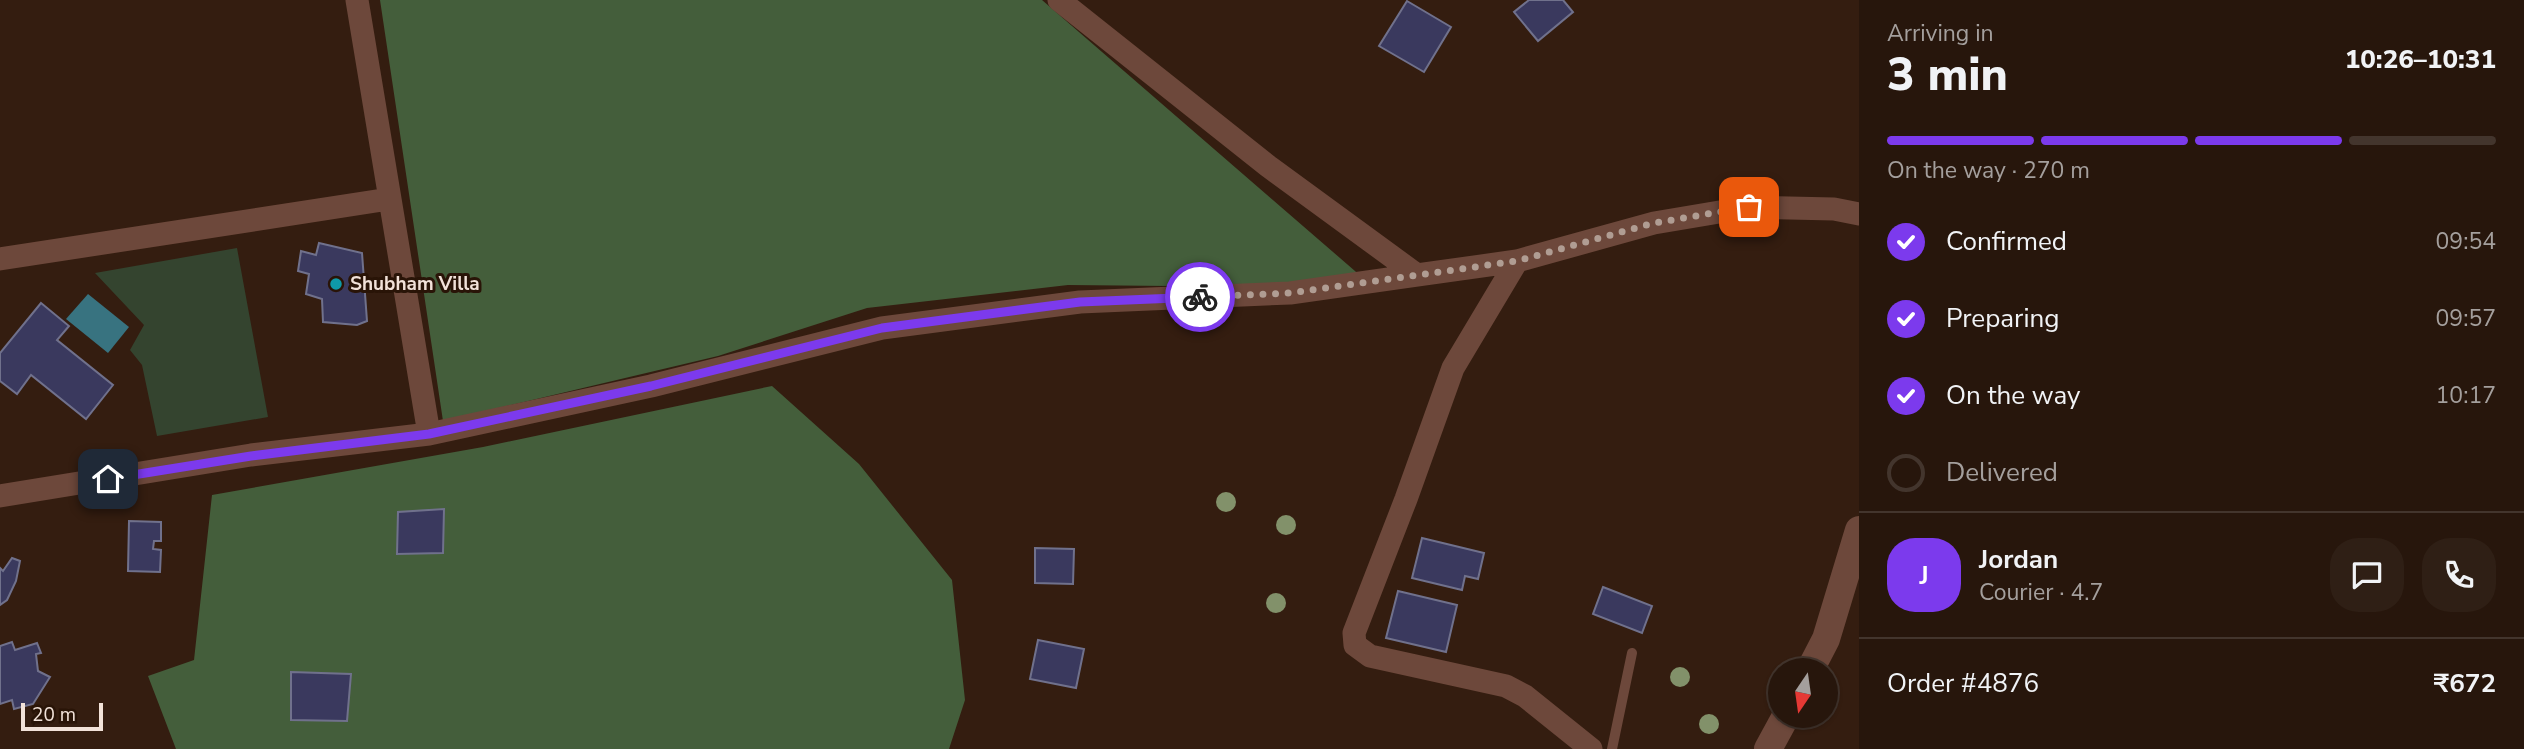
<!DOCTYPE html>
<meta charset="utf-8">
<style>
:root{--surface:#27160c;--page:#2f1f15;--text:#f1f3f6;--muted:#a49f9d;--line:#43352d;--accent:#7c3aed}
body{margin:0;font-family:"Nunito Sans",sans-serif;background:var(--page);color:var(--text);height:100vh;display:flex;flex-direction:column;font-size:26px;white-space:nowrap}
*{box-sizing:border-box;margin:0}
p{font-size:23px;color:var(--muted)}
.icon{flex:none;width:38px;height:38px;fill:none;stroke:currentColor;stroke-width:2;stroke-linecap:round;stroke-linejoin:round}
.map{position:relative;flex:1;overflow:hidden}
.sheet{display:flex;flex-direction:column;background:var(--surface);width:665px}
.sheet>*{flex:none}
.needle{width:46px;rotate:193deg}
.buttons{position:absolute;left:1768px;top:658px;display:grid;gap:14px}
.buttons a{display:grid;place-items:center;width:70px;height:70px;border-radius:50%;background:var(--surface);box-shadow:0 2px 5px #0004,0 0 0 2px var(--line);font-size:35px}
.scale{position:absolute;left:21px;bottom:18px;width:82px;box-sizing:border-box;padding-left:7px;border:4px solid #f2e2d9;border-top:0;font-size:19px;line-height:24px;white-space:nowrap;color:#f2e2d9;-webkit-text-stroke:5px #291407;paint-order:stroke}
.pin{position:absolute;display:grid;place-items:center;width:60px;height:60px;color:#fff;margin:-30px;border-radius:14px;box-shadow:0 4px 10px #0006}
.courier{position:absolute;display:grid;place-items:center;width:70px;height:70px;margin:-35px;border:5px solid #7c3aed;border-radius:50%;background:#fff;color:#222;box-shadow:0 2px 9px #0007}
.summary em{font-style:normal;font-weight:800}
.summary div{display:flex;flex-direction:column-reverse}
.summary{display:flex;align-items:center;justify-content:space-between;height:119px;padding:0 28px}
h1{font-size:46px;font-weight:800;line-height:52px}
.bar{display:grid;grid-template-columns:repeat(4,1fr);gap:10px 7px;align-content:center;height:84px;padding:0 28px}
.bar i{height:9px;border-radius:5px;background:var(--line)}
.bar .active{background:var(--accent)}
.bar p{grid-column:span 4}
.line{display:flex;align-items:center;gap:18px;padding:0 28px;border-top:2px solid var(--line)}
.line div{flex:1}
.round{display:grid;place-items:center;flex:none;width:74px;height:74px;border-radius:28px;background:var(--page)}
ol{padding:0 28px;list-style:none}
li{display:flex;align-items:center;gap:21px;height:77px}
li p{margin-inline-start:auto}
li .icon{padding:7px;border-radius:50%;background:var(--accent);color:#fff;stroke-width:4}
li:last-child{color:var(--muted)}
li i{width:38px;height:38px;border:4px solid var(--line);border-radius:50%}
main{display:flex;flex:1;min-height:0}
.map>svg:first-child{display:block}
.green{fill:#34442f}
.forest{fill:#445e3b}
.water{fill:#387380}
.building{fill:#3a395e;stroke:#70718c;stroke-width:2}
.lines{fill:none;stroke-linecap:round;stroke-linejoin:round}
.service{stroke:#6d483b;stroke-width:10}
.minor{stroke:#6d483b;stroke-width:23}
.tertiary{stroke:#6d483b;stroke-width:28}
.tree{fill:#82916a}
.done{stroke:#b09d93;stroke-width:7;stroke-dasharray:0 12.6}
.route{stroke:#7c3aed;stroke-width:9}
.culture-dot{fill:#0f9aa8;stroke:#291407;stroke-width:2.5}
.labels{text-anchor:middle;dominant-baseline:central;stroke-width:6;stroke-linejoin:round;paint-order:stroke}
.poi-label{font-size:19px;font-weight:bold;fill:#f2e2d9;stroke:#291407;text-anchor:start}
</style>
<main>
<div class="map">
<svg width="1859" height="749" viewBox="0 0 1859 749">
<rect width="100%" height="100%" fill="#341d10"/>
<path class="green" d="M237 248 268 417 157 436 142 365 130 350 144 325 95 273Z"/>
<path class="forest" d="M380 0H1042L1370 284 1283 287 1068 285 867 308 718 356 443 421Z
M772 386 859 464 952 580 965 700 949 749H176L148 676 194 660 212 495 483 447Z"/>
<path class="water" d="M88 294 129 327 108 353 66 319Z"/>
<path class="building" d="M1529 0H1563L1573 12 1538 41 1514 12Z
M1407 1 1451 27 1424 72 1379 46Z
M319 243 362 253 367 321 357 325 323 322 322 299 306 294 309 274 298 271 301 251 316 255Z
M41 303 69 326 57 340 113 385 86 419 31 375 17 394 0 381V353Z
M444 509 443 553 397 554 398 512Z
M129 521 161 522V541H154L153 549 161 550 160 572 128 571Z
M1422 538 1484 553 1478 579 1465 576 1462 590 1412 578Z
M1035 548 1074 549 1073 584 1035 583Z
M12 558 20 561 16 581 7 600 0 605V568L3 571Z
M1603 587 1652 606 1642 633 1593 614Z
M1398 591 1457 605 1446 652 1386 638Z
M1038 640 1084 649 1076 688 1030 679Z
M12 642 15 650 37 643 41 653 36 654 38 671 50 677 33 704 14 709 12 700 0 704V646Z
M291 672 351 674 347 721 291 720Z"/>
<g class="lines">
<path class="service" d="M1612 749 1632 653"/>
<path class="minor" d="M357 0 429 434
M1059 0 1268 166 1417 275
M0 259 389 199
M1517 261 1453 368 1406 499 1354 633 1355 645 1370 656 1506 686 1525 696 1591 749
M0 496 251 455 429 434 651 386 882 328 1080 302 1290 293 1417 275 1517 261 1654 223 1749 207 1834 209 1859 214"/>
<path class="tertiary" d="M1810 670 1826 639 1859 530
M1768 749 1786 716"/>
</g>
<g class="tree">
<circle cx="1226" cy="502" r="10"/>
<circle cx="1286" cy="525" r="10"/>
<circle cx="1276" cy="603" r="10"/>
<circle cx="1680" cy="677" r="10"/>
<circle cx="1709" cy="724" r="10"/>
</g>
<g class="lines">
<path class="done" d="M1200 297 1290 293 1517 261 1654 223 1749 207"/>
<path class="route" d="M108 479 251 456 429 434 651 386 882 328 1080 302 1200 297"/>
</g>
<circle class="culture-dot" cx="336" cy="284" r="7"/>
<g class="labels">
<g class="poi-label">
<text x="350" y="284">Shubham Villa</text>
</g>
</g>
</svg>
<div class="buttons">
<a><svg class="needle" viewBox="-14 -14 28 28"><path d="M0-13l5 13h-10z" fill="#e53935"/><path d="M0 13l5-13h-10z" fill="#a49f9d"/></svg></a>
</div>
<div class="scale">20 m</div>
<div class="pin" style="left:1749px;top:207px;background:#ea580c"><svg class="icon" aria-label="bag" viewBox="0 0 24 24"><path d="M5 8h14l-1 12H6zM9 8a3 3 0 0 1 6 0"/></svg></div>
<div class="pin" style="left:108px;top:479px;background:#1f2937"><svg class="icon" aria-label="home" viewBox="0 0 24 24"><path d="M3 11l9-7 9 7M6 9v11h12V9"/></svg></div>
<div class="courier" style="left:1200px;top:297px"><svg class="icon" aria-label="bike" viewBox="0 0 24 24"><circle cx="6" cy="16" r="4"/><circle cx="18" cy="16" r="4"/><path d="M6 16l4-8h5l3 8M10 8l3 8H6M13 5h3"/></svg></div>
</div>
<section class="sheet">
<div class="summary"><div><h1>3 min</h1><p>Arriving in</p></div><em>10:26–10:31</em></div>
<div class="bar"><i class="active"></i><i class="active"></i><i class="active"></i><i></i><p>On the way · 270 m</p></div>
<ol>
<li><svg class="icon" aria-label="check" viewBox="0 0 24 24"><path d="M5 12l5 5 9-10"/></svg>Confirmed<p>09:54</p></li>
<li><svg class="icon" aria-label="check" viewBox="0 0 24 24"><path d="M5 12l5 5 9-10"/></svg>Preparing<p>09:57</p></li>
<li><svg class="icon" aria-label="check" viewBox="0 0 24 24"><path d="M5 12l5 5 9-10"/></svg>On the way<p>10:17</p></li>
<li><i></i>Delivered</li>
</ol>
<div class="line" style="height:126px"><b class="round" style="background:var(--accent);color:#fff">J</b><div><b>Jordan</b><p>Courier · 4.7</p></div><a class="round"><svg class="icon" aria-label="chat" viewBox="0 0 24 24"><path d="M4 5h16v11H9l-5 4z"/></svg></a><a class="round"><svg class="icon" aria-label="phone" viewBox="0 0 24 24"><path d="M5 4h4l2 5-3 2q2 4 5 5l2-3 5 2v4C11 20 4 13 5 4z"/></svg></a></div>
<div class="line" style="height:91px"><div>Order #4876</div><b>₹672</b></div>
</section>
</main>
